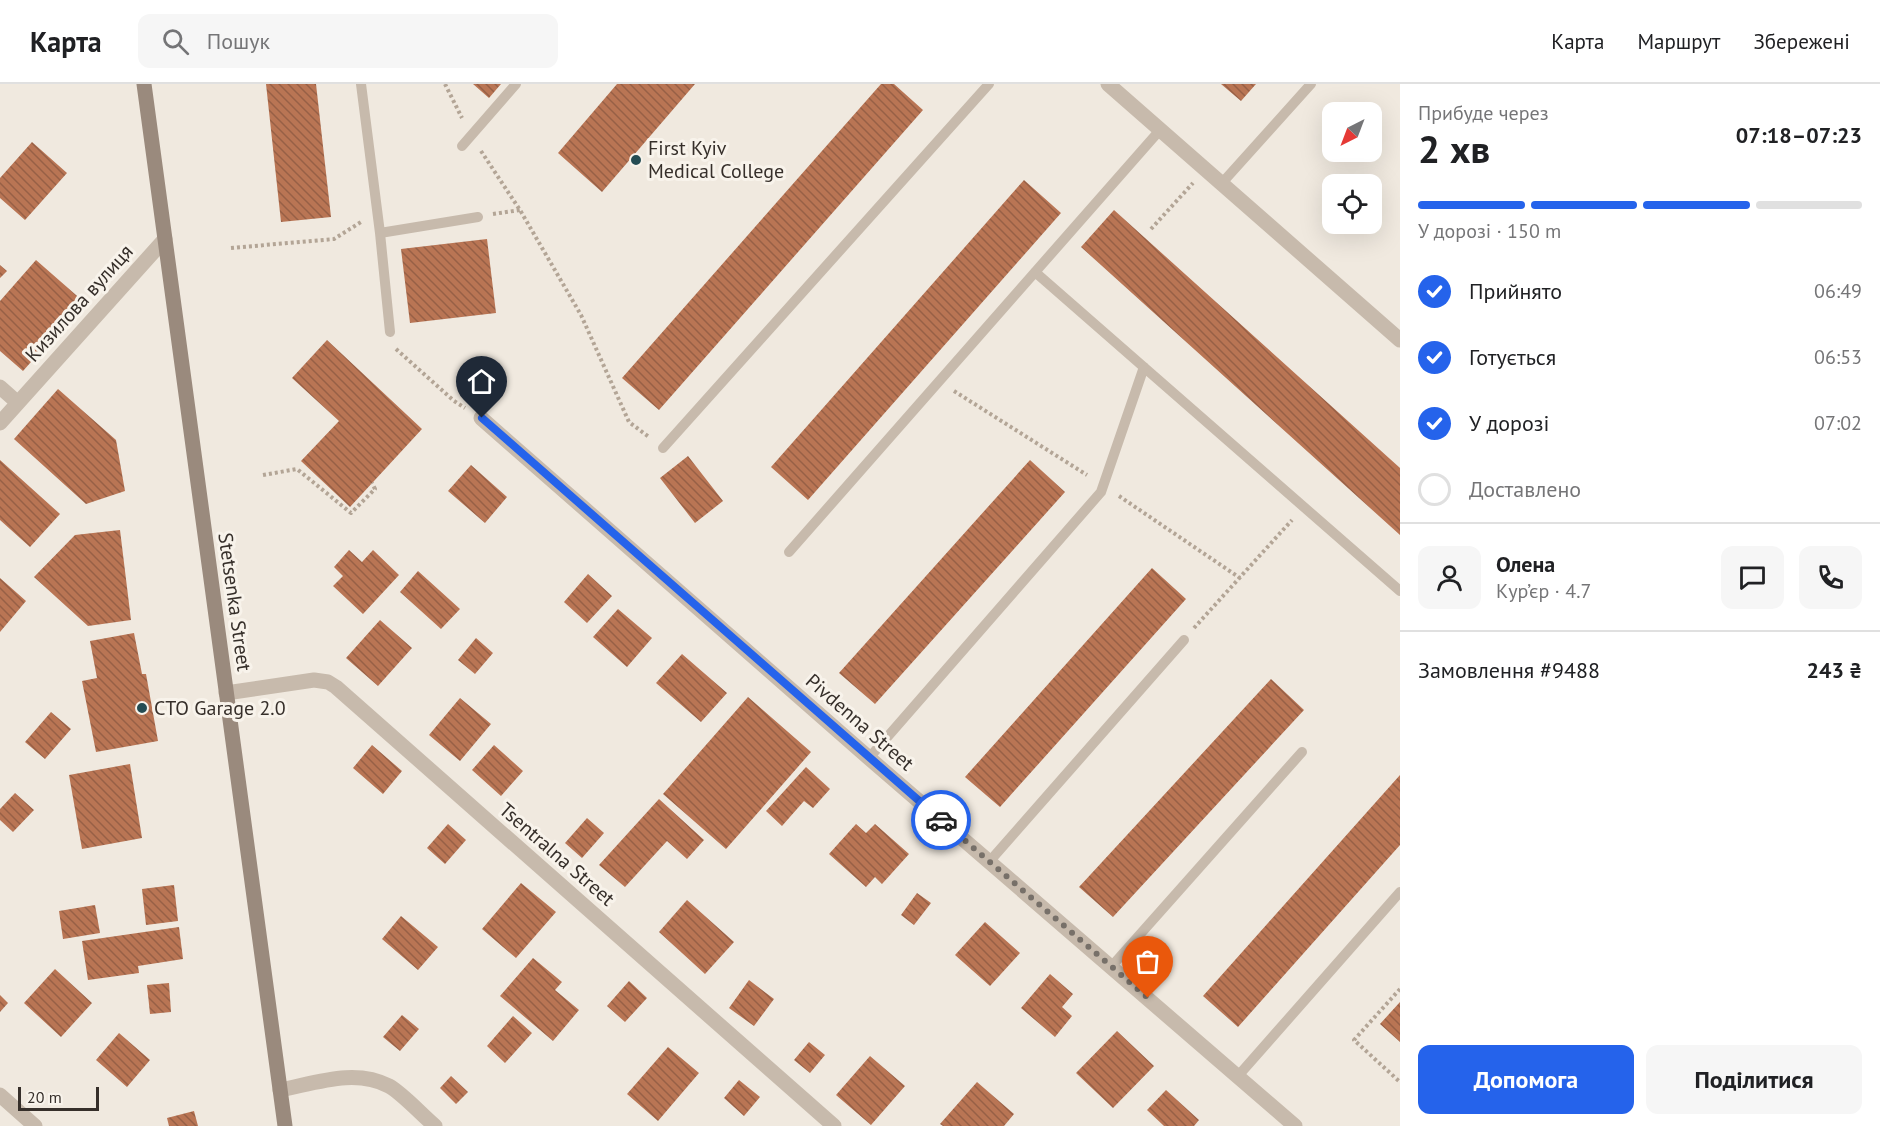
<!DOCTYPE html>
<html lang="uk">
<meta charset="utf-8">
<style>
:root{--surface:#fff;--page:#f6f6f6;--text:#202124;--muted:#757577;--line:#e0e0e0;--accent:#2563eb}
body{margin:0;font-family:"PT Sans",sans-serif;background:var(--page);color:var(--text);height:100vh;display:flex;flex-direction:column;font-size:22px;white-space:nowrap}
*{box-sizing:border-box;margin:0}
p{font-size:20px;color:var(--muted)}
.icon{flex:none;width:33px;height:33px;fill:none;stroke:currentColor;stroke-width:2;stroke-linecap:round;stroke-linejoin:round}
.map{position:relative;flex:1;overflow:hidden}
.drawer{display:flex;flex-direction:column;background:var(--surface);width:480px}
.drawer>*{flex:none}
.needle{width:39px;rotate:222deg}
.tools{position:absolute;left:1322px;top:18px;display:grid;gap:12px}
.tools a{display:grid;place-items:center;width:60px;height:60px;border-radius:12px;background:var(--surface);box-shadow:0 6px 24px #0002;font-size:30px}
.scale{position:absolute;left:18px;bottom:15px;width:81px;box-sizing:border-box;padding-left:6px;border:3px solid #362f2a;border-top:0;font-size:16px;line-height:21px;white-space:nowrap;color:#362f2a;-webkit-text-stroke:4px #f8f3eb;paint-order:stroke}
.pin{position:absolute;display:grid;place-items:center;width:51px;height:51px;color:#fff;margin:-62px -26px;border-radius:50% 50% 50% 0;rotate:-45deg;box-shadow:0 0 6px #0007}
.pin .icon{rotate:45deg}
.courier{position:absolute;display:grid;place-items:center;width:60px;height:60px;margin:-30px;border:4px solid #2563eb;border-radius:50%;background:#fff;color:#222;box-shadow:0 2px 8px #0007}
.headline em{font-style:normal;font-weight:800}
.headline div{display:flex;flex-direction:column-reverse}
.headline{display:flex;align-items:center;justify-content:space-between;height:102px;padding:0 18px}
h1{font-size:39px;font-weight:800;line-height:45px}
.bar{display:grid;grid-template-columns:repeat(4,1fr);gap:9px 6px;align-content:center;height:72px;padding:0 18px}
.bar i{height:8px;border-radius:4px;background:var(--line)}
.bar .active{background:var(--accent)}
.bar p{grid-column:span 4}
.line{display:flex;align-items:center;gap:15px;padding:0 18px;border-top:2px solid var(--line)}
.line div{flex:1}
.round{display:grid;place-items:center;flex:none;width:63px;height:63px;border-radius:12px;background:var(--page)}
ol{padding:0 18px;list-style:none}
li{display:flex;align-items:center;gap:18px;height:66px}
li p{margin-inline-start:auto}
li .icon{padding:6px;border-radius:50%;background:var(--accent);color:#fff;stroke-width:4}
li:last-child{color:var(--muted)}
li i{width:33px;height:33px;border:3px solid var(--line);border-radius:50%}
.cta{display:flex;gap:12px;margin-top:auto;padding:12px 18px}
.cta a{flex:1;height:69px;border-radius:12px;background:var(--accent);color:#fff;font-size:24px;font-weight:800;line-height:69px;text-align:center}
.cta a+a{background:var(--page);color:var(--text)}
header{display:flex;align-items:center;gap:36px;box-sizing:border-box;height:84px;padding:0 30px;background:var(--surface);border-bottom:2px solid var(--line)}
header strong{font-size:28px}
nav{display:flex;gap:33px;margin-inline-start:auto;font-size:21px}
.search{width:420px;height:54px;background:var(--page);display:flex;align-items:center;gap:15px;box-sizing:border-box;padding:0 21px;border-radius:12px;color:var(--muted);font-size:22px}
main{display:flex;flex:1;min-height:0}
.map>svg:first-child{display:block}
.building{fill:url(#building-back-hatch)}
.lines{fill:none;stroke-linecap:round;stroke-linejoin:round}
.path{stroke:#b3a596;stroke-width:4;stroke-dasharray:3 3;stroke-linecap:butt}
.service{stroke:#c7baac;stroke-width:10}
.minor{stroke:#c7baac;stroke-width:15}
.tertiary{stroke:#c7baac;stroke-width:15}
.secondary{stroke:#9a8a7d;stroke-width:15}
.done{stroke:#777069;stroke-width:6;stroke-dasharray:0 10.8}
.route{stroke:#2563eb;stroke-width:8}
.poi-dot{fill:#244c53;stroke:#f8f3eb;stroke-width:2}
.labels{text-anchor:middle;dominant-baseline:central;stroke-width:6;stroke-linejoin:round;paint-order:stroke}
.poi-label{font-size:20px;fill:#362f2a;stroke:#f8f3eb;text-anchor:start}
.street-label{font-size:20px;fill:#362f2a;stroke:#f8f3eb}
</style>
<header>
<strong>Карта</strong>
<div class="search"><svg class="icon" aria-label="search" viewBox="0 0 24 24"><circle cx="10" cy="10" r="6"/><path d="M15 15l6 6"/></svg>Пошук</div>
<nav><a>Карта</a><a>Маршрут</a><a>Збережені</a></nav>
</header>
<main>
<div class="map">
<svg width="1400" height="1042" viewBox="0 0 1400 1042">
<defs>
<pattern id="building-back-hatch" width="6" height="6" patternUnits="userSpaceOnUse" patternTransform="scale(1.5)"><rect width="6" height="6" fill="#b97554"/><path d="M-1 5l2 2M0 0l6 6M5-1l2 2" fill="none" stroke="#976046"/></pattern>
</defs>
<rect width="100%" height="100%" fill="#f0e9df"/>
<path class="building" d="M266 0H316L331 133 281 138Z
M473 0H501L489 14Z
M617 0H695L602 108 558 69Z
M881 0H894L923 26 659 326 622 294Z
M1221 0H1256L1241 17Z
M32 58 67 89 25 136 0 114V94Z
M1024 96 1061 129 808 416 771 383Z
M1114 126 1400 384V451L1081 163Z
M487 155 496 229 410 239 401 165Z
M36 176 84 218 23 287 0 267V217Z
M0 181 7 187 0 194Z
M327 256 422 345 350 423 301 377 339 337 292 294Z
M58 305 116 356 125 407 86 420 14 355Z
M688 372 723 417 695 439 660 394Z
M0 376 60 430 30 463 0 436Z
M1030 376 1065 408 875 620 839 589Z
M471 381 507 413 485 439 448 407Z
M120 446 131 536 88 542 34 493 75 451Z
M349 466 362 478 373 466 399 491 363 530 333 502 343 492 334 483Z
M1152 484 1186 515 1000 723 965 693Z
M418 487 460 525 441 545 400 508Z
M588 490 612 512 587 539 564 518Z
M0 494 26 517 0 548Z
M618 525 652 554 627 583 593 553Z
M380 536 412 564 378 602 346 574Z
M134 549 142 590H146L158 657 96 668 82 597 97 594 90 557Z
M476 554 493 569 475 590 458 576Z
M682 570 727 609 701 638 656 599Z
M1271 595 1304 626 1113 833 1079 803Z
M748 613 811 668 726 765 663 710Z
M460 614 491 640 460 677 429 651Z
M51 628 71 645 45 675 25 658Z
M372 661 402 687 383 710 353 684Z
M494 661 523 687 501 712 472 686Z
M130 680 142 754 82 765 69 691Z
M806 683 830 705 813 724 804 717 782 742 766 727Z
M1400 691V761L1238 943 1203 912Z
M15 709 34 726 13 748 0 736V725Z
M659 715 704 756 687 775 667 757 625 803 599 781Z
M587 734 604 749 582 774 565 759Z
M448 740 466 756 445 780 427 764Z
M856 740 866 749 875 740 909 770 882 800 875 793 866 803 829 770Z
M521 799 556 828 516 874 482 845Z
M174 801 178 837 146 841 142 805Z
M917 809 931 819 914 841 901 831Z
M687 816 734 858 705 890 659 848Z
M95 821 100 849 63 855 59 827Z
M401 832 438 863 418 886 382 855Z
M985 838 1020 869 990 902 955 871Z
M179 843 183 875 138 882 139 889 88 896 82 857Z
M533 874 562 898 555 906 579 926 553 957 500 912Z
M55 885 92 919 61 953 24 919Z
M1050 890 1073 910 1062 923 1072 932 1055 953 1021 924Z
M749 896 774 915 754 942 729 924Z
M629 897 647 914 625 938 607 922Z
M169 899 171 928 150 930 147 901Z
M0 911 8 919 0 928Z
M1400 918V958L1380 940Z
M402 931 419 945 400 967 383 953Z
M513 932 532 949 505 979 487 962Z
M1117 947 1154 982 1113 1024 1076 989Z
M119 949 150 976 127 1003 96 976Z
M809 958 825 971 810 989 794 976Z
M668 963 699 989 658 1037 627 1010Z
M870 972 905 1002 871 1041 836 1011Z
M451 992 468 1008 456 1020 440 1004Z
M739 996 760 1013 744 1032 724 1014Z
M977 998 1014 1030 1004 1042H943L940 1040Z
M1166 1006 1199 1036 1194 1042H1164L1147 1026Z
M194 1027 198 1042H169L167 1034Z"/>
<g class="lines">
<path class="path" d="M445 0 462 34
M481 67 520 126 581 231 629 338 649 353
M493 130 520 126
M1151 145 1193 99
M231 164 334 155 361 138
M396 265 454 317 465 324
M954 307 1087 391
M263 391 297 385 351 429 375 405 372 399
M1119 412 1240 494
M1194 544 1292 436
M1400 905 1354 956 1400 998"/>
<path class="service" d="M361 0 380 149 390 248
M462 62 516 0
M1222 99 1311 0
M380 149 478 133
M1035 188 1400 507
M663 364 989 0
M789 468 1160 46
M869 674 1101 408 1144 283
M989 778 1184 556
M1111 883 1302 668
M1238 992 1400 808"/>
<path class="minor" d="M0 303 18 319
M481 334 869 674 1295 1042
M0 339 165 155
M226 609 314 596 328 598 336 603 834 1042
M280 1006C316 999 355 984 389 1002 402 1009 423 1032 435 1042
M0 1011 35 1042"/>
<path class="tertiary" d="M1108 0 1400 256"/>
<path class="secondary" d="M144 0 285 1042"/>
</g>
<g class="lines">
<path class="done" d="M941 736 1148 914"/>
<path class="route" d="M482 334 941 736"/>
</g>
<g class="poi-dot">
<circle cx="636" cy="76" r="6"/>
<circle cx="142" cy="624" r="6"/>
</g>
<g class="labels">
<g class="poi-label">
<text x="648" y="64">First Kyiv<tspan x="648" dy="23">Medical College</tspan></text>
<text x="154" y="624">СТО Garage 2.0</text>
</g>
<g class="street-label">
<text transform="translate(79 219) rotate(-48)">Кизилова вулиця</text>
<text transform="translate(235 518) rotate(82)">Stetsenka Street</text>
<text transform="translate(860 638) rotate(41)">Pivdenna Street</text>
<text transform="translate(557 770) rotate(41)">Tsentralna Street</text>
</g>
</g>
</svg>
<div class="tools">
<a><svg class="needle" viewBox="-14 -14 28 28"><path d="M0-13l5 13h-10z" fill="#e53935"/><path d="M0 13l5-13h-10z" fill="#757577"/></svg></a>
<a><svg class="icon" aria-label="locate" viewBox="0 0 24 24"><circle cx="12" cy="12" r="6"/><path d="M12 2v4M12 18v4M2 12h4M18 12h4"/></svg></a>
</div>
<div class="scale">20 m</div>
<div class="pin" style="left:1148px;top:914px;background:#ea580c"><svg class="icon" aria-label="bag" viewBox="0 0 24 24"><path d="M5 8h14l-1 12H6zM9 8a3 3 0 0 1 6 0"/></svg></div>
<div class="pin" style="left:482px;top:334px;background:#1f2937"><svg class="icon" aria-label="home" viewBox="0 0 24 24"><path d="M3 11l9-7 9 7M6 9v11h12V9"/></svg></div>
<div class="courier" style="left:941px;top:736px"><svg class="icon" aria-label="car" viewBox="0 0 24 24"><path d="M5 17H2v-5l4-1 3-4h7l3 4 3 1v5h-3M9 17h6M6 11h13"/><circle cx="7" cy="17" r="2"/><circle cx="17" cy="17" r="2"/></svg></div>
</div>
<section class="drawer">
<div class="headline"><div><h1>2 хв</h1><p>Прибуде через</p></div><em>07:18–07:23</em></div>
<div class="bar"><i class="active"></i><i class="active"></i><i class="active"></i><i></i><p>У дорозі · 150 m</p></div>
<ol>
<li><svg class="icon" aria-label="check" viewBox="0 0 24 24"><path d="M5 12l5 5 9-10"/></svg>Прийнято<p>06:49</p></li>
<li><svg class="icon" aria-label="check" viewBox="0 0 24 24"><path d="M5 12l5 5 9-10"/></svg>Готується<p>06:53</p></li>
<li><svg class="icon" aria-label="check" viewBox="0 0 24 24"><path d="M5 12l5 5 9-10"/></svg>У дорозі<p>07:02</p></li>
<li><i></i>Доставлено</li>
</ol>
<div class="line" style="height:108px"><a class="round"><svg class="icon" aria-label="person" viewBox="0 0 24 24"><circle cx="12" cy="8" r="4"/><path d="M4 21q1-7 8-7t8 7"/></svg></a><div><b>Олена</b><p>Кур’єр · 4.7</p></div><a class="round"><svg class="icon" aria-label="chat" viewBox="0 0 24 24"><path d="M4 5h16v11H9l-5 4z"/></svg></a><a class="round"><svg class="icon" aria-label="phone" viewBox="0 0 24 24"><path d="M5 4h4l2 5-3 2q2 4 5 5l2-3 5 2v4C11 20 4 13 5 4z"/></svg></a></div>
<div class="line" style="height:78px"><div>Замовлення #9488</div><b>243 ₴</b></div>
<div class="cta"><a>Допомога</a><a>Поділитися</a></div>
</section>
</main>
